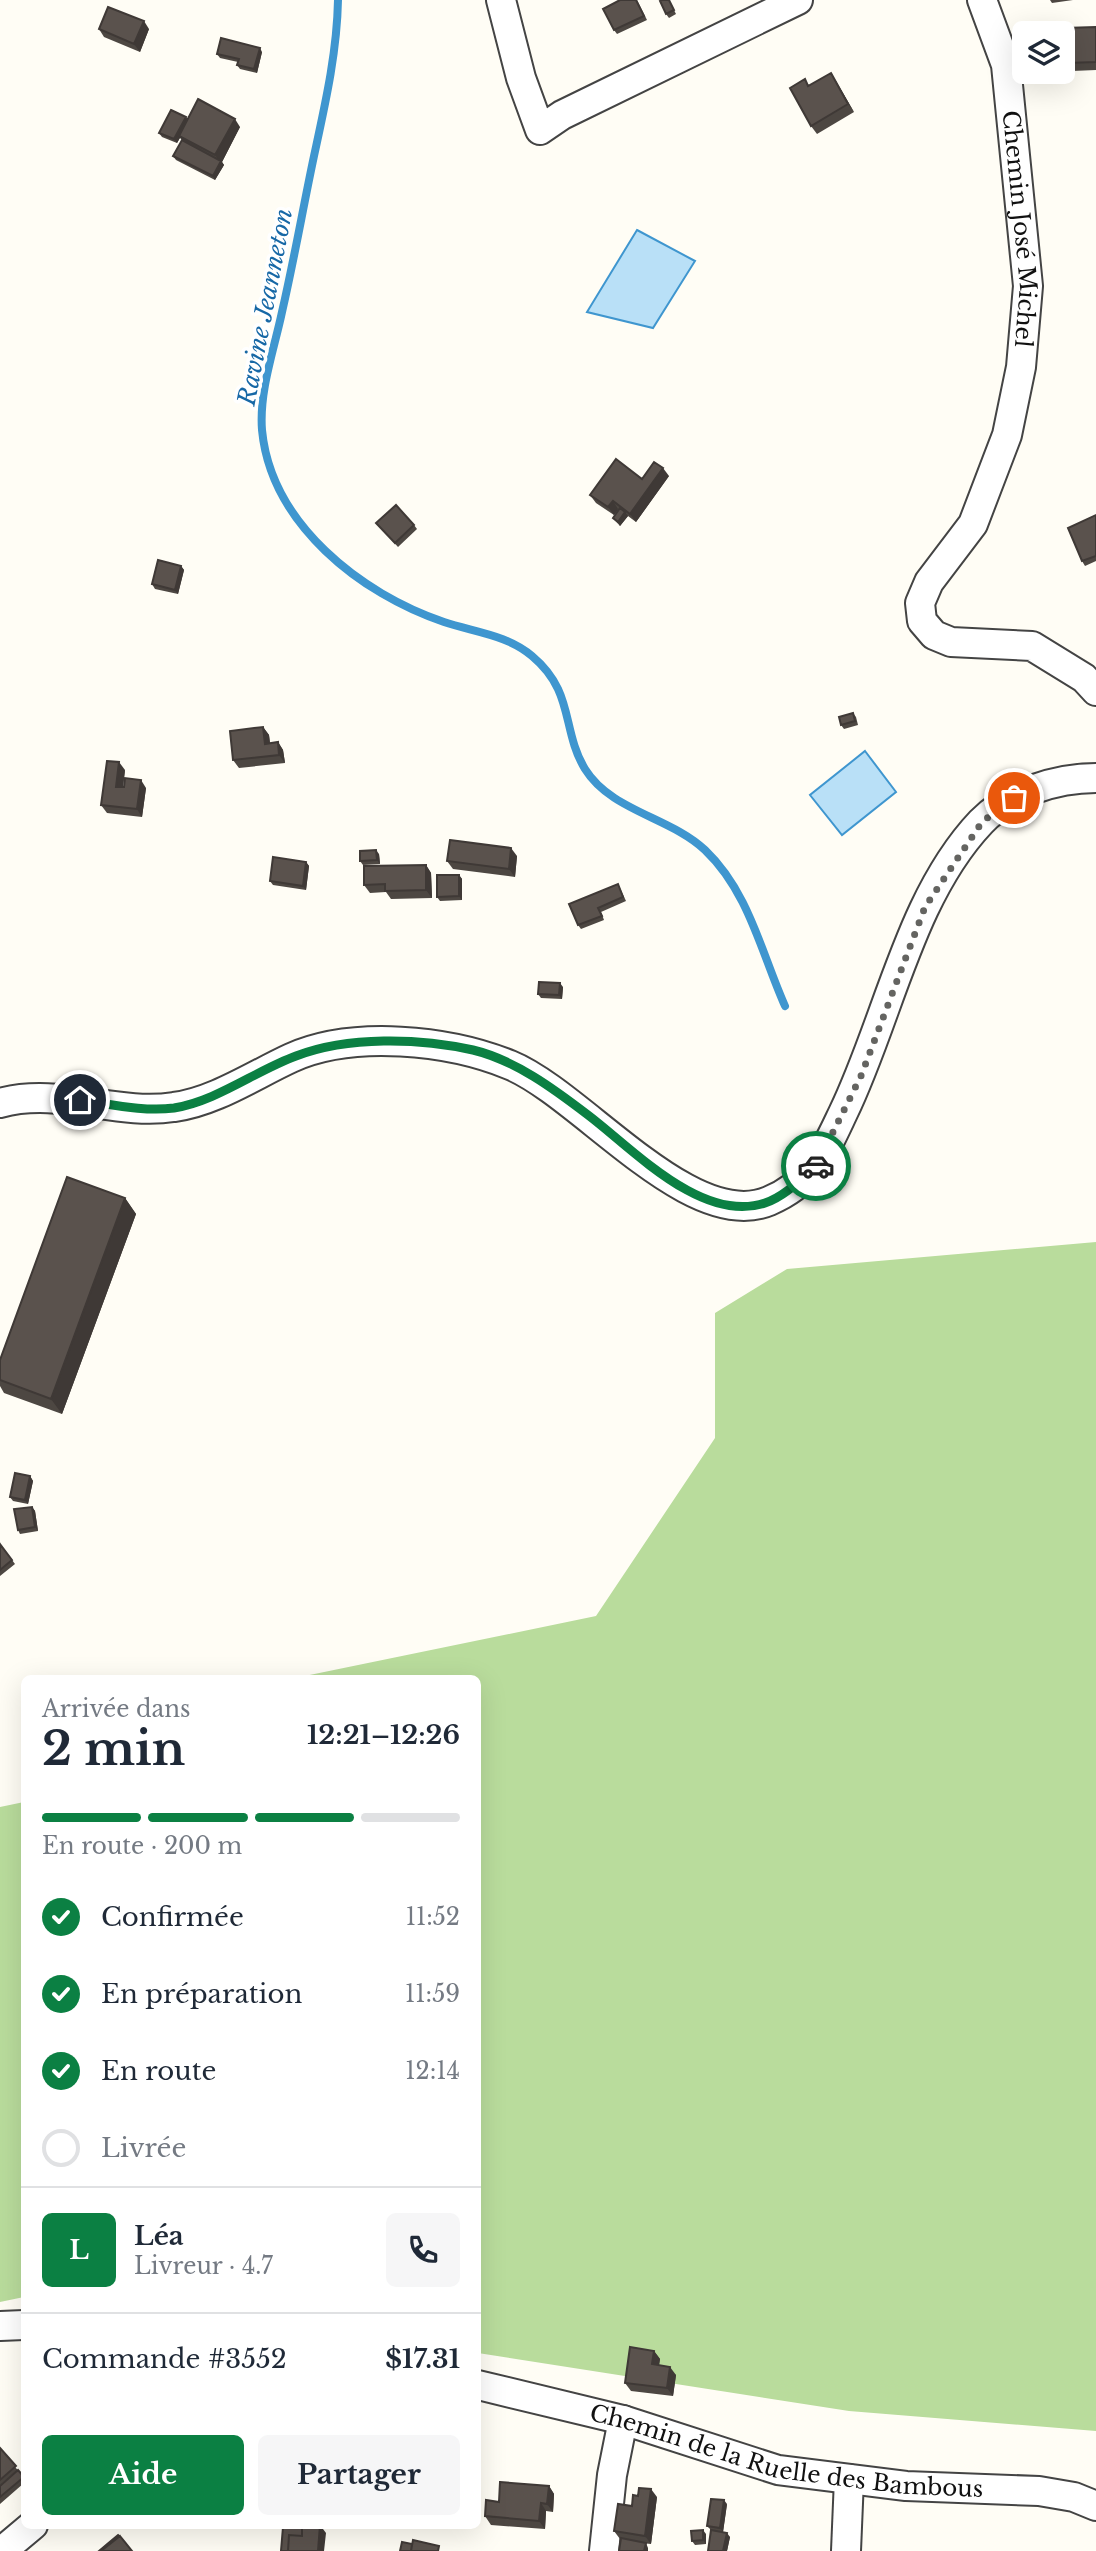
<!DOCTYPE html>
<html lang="fr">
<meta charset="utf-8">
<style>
:root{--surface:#fff;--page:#f6f6f7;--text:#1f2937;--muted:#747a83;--line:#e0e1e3;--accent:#0b8043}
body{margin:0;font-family:"Libre Baskerville",serif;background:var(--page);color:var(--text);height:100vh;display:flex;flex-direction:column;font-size:26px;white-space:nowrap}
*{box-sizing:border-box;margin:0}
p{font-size:23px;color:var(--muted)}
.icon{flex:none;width:38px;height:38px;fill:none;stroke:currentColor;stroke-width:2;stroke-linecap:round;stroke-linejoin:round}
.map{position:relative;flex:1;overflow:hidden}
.sheet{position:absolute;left:21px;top:1675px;width:460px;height:854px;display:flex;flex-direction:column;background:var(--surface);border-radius:10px;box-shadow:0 7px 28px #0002}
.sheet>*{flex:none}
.buttons{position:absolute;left:1012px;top:21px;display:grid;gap:14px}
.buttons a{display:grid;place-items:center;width:63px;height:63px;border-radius:10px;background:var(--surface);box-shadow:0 7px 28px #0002;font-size:35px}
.pin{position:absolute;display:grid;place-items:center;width:60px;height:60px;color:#fff;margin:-30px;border:4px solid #fff;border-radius:50%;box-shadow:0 2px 7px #0007}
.courier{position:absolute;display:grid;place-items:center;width:70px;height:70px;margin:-35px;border:5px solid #0b8043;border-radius:50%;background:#fff;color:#222;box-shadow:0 2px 9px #0007}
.summary em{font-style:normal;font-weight:800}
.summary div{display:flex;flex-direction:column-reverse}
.summary{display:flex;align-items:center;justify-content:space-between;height:119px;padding:0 21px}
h1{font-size:46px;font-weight:800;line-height:52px}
.bar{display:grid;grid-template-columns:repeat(4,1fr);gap:10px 7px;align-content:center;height:84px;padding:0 21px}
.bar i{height:9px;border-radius:5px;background:var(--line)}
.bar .selected{background:var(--accent)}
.bar p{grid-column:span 4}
.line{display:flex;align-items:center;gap:18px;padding:0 21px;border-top:2px solid var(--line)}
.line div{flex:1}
.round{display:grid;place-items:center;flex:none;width:74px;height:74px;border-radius:10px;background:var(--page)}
ol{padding:0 21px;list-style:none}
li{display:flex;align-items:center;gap:21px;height:77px}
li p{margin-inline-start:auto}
li .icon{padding:7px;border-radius:50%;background:var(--accent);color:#fff;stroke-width:4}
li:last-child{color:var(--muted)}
li i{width:38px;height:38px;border:4px solid var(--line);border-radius:50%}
.button{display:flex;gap:14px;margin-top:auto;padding:14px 21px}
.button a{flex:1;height:80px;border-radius:10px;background:var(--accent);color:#fff;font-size:28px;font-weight:800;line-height:80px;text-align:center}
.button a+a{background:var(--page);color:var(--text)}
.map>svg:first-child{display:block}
.forest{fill:#b9dc9c}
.water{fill:#b9e0f7;stroke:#3f96cf;stroke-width:2}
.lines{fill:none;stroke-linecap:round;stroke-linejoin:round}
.stream{stroke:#3f96cf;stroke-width:8}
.minor-casing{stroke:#444;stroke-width:32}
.minor{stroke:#fff;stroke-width:28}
.wall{fill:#4d4742}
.shaded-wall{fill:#3f3936}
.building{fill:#5a524d;stroke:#3f3936;stroke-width:2}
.done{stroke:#646461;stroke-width:7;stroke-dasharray:0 12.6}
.route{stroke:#0b8043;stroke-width:9}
.labels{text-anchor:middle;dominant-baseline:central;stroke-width:7;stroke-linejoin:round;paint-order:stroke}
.street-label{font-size:23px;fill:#111;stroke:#fff}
.water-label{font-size:24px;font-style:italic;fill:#1768a6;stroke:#fff}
</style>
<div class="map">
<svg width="1096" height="2551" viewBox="0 0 1096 2551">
<rect width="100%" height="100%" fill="#fffdf5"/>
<path class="forest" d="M1096 1242V2431L849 2411 478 2353V1678H295L596 1616 715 1438V1313L787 1269Z
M24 1802V2297L0 2302V1807Z"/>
<path class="water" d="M637 230 695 261 653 328 587 312Z
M865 751 896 792 842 835 810 795Z"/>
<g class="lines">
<path class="stream" d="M338 0C337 53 325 105 314 156 303 208 294 260 282 312 274 350 259 391 262 430 271 524 361 594 444 622 474 632 508 635 532 656 575 692 561 729 585 769 611 811 670 817 705 850 749 892 761 952 785 1006"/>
<defs>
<g id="minor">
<path d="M501 0 521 78 540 130 562 115 798 0"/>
<path id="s1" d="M982 0 1006 65 1028 286 1021 367 1007 435 973 524 929 582 920 603 922 621 934 635 951 642 1032 646 1084 678 1096 691"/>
<path d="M0 1103C59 1087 116 1116 174 1107 214 1102 254 1075 291 1058 353 1030 449 1040 510 1065 581 1094 691 1234 769 1201 812 1183 824 1153 843 1113 888 1021 909 898 981 822 1009 793 1056 778 1096 778"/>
<path d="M0 2326 24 2325"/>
<path id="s2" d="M478 2385 623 2420 778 2470 906 2486 1039 2491 1074 2497 1096 2506"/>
<path d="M2 2551 33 2525"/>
<path d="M604 2551 612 2475 623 2420"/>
<path d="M846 2551 849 2479"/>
</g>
</defs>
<use href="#minor" class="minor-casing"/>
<use href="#minor" class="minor"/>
</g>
<path class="wall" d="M637 0 647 20 617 34 614 30Z
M669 0 676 14 669 18 666 14Z
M1050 0H1073L1052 3Z
M1096 27V70L1072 71 1067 63Z
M99 29H149L140 52 104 37Z
M262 52 257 73 240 69 237 65 238 62 220 58 217 54Z
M831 73 854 112 817 134 811 126 805 79 809 86Z
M188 119 240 127 222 162 224 165 215 180 176 160 173 156 182 140 180 138 177 143 162 137 159 133Z
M669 476 636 522 628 516 620 526 613 518 619 510 614 515 596 503 590 495 642 479Z
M1096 515V561L1085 566 1082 561Z
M376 523 414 525 417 529 398 547Z
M181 566 184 570 178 594 155 589 152 584Z
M853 713 856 717 858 725 844 729 841 725Z
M263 727 269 735 270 743 278 742 283 750 285 763 239 768 233 760Z
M125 770 123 787 146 788 142 817 107 813 101 805Z
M379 854 380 864 363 865 360 861Z
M517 856 515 877 453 869 447 861Z
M306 862 309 866 306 890 273 885 270 881Z
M426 865 431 873 432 898 391 899 386 892 370 893 364 885Z
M459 875 462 879V900L440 901 437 897Z
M620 888 626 901 601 912 604 920 581 929 578 925Z
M563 987 562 999 541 998 538 994Z
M125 1198 136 1214 62 1414 4 1393 0 1386V1360Z
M30 1476 33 1481 28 1504 13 1501 10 1497Z
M32 1507 35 1511 38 1531 20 1534 18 1530Z
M0 1544 15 1564 0 1576Z
M654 2351 660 2359 659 2365 676 2375 673 2396 631 2391 625 2383Z
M0 2448 24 2478V2483L0 2504Z
M549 2486 554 2494 553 2512 546 2511 545 2529 491 2525 485 2516 499 2502Z
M657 2497 651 2544 641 2543 648 2548 620 2539 614 2531 632 2506Z
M727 2504 723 2532 717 2531 730 2537 727 2551H708L711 2530 707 2526Z
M706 2534V2544L695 2545 692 2541Z"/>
<path class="shaded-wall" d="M144 21 149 29 140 52 134 44Z
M260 48 262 52 257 73 254 69Z
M831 73 836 81 854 112 848 104Z
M186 117 189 121 177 143 174 139Z
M235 119 240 127 222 162 224 165 215 180 213 176 220 162 215 155Z
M663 468 669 476 636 522 630 514Z
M613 501 618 509 614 515 608 507Z
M625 512 628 516 620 526 618 522Z
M181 566 184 570 178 594 175 590Z
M263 727 269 735 271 752 265 744Z
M278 742 283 750 285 763 279 755Z
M119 762 125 770 122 795 116 787Z
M141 780 146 788 142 817 137 809Z
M511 848 517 856 515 877 509 869Z
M376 850 379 854 380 864 377 860Z
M306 862 309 866 306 890 303 886Z
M426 865 431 873 432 898 426 890Z
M459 875 462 879V900L459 896Z
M560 983 563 987 562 999 559 995Z
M125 1198 136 1214 62 1414 51 1399Z
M30 1476 33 1481 28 1504 25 1500Z
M32 1507 35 1511 38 1531 35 1527Z
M654 2351 660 2359 658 2372 652 2364Z
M670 2367 676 2375 673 2396 667 2388Z
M549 2486 554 2494 553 2512 547 2504Z
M651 2489 657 2497 651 2544 645 2536Z
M724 2500 727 2504 723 2532 720 2528Z
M541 2503 546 2511 545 2529 539 2521Z
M320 2525 326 2533 324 2551H318Z
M703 2530 706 2534V2544L703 2540Z
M727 2533 730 2537 727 2551H723Z
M646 2543 648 2548V2551H644Z"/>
<path class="building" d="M620 0H636L644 16 614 30 603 9Z
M662 0H669L674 10 666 14 660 1Z
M108 7 144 21 134 44 99 29Z
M1096 27V62L1067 63 1065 28Z
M221 38 260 48 254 69 237 65 239 59 217 54Z
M831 73 848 104 811 126 790 88 805 79 808 86Z
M198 99 235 119 215 155 179 136Z
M171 110 186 117 174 139 159 133Z
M182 140 221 161 213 176 173 156Z
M616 459 642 479 654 462 663 468 630 514 613 501 608 507 590 495Z
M396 505 414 525 395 543 376 523Z
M620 508 625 512 618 522 613 518Z
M1096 515V556L1082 561 1068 528Z
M158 560 181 566 175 590 152 584Z
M853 713 855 721 841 725 839 717Z
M263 727 265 744 278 742 279 755 233 760 230 731Z
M107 761 119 762 116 787H124L125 778 141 780 137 809 101 805Z
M450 840 511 848 509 869 447 861Z
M376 850 377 860 360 861V851Z
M273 857 306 862 303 886 270 881Z
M426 865V890L385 891V884L364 885V866Z
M437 875H459V896L437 897Z
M618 884 623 897 598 908 602 916 578 925 569 904Z
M539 982 560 983 559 995 538 994Z
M67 1177 125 1198 51 1399 0 1380V1360Z
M15 1473 30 1476 25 1500 10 1497Z
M32 1507 35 1527 18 1530 14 1509Z
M0 1544 12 1560 0 1570Z
M630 2347 654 2351 652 2364 670 2367 667 2388 625 2383Z
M0 2448 16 2466 0 2480Z
M18 2470 24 2477 0 2497V2486Z
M500 2482 549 2486 547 2504 541 2503 539 2521 485 2516 486 2500 499 2502Z
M639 2488 651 2489 645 2536 614 2531 618 2504 632 2506 633 2495 638 2496Z
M711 2499 724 2500 720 2528 707 2526Z
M302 2525H320L318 2551H288L289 2535 302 2536Z
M283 2527 302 2528V2536L289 2535 288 2551H281Z
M703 2530V2540L692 2541 691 2531Z
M711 2530 727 2533 723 2551H708Z
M118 2535 119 2536 101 2551H99Z
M120 2536 132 2551H101Z
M621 2538 646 2543 644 2551H619Z
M413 2540 439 2546 438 2551H411Z
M402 2542 412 2544 411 2551H400Z"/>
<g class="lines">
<path class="done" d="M816 1166 861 1076 925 907 982 822 1014 798"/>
<path class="route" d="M80 1100C110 1104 143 1112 174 1108 217 1101 255 1071 296 1056 348 1036 419 1038 473 1050 515 1060 554 1089 588 1115 633 1149 702 1224 765 1203 785 1196 800 1180 816 1166"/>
</g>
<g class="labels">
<g class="street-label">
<text stroke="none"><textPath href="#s1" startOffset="234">Chemin José Michel</textPath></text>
<text stroke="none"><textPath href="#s2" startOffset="317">Chemin de la Ruelle des Bambous</textPath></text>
</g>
<g class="water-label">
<text transform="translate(265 307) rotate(-79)">Ravine Jeanneton</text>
</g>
</g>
</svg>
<div class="buttons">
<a><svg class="icon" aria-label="layers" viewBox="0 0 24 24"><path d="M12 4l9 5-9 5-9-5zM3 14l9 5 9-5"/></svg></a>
</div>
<div class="pin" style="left:1014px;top:798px;background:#ea580c"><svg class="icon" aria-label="bag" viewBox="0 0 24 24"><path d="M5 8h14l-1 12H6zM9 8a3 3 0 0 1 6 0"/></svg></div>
<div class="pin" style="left:80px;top:1100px;background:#1f2937"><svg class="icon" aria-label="home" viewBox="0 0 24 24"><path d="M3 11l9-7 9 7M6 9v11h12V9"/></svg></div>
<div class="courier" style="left:816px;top:1166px"><svg class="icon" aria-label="car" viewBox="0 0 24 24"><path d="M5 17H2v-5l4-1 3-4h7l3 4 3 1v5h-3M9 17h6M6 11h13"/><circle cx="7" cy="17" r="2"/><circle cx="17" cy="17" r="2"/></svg></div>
<section class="sheet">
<div class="summary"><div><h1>2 min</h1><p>Arrivée dans</p></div><em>12:21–12:26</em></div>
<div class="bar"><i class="selected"></i><i class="selected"></i><i class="selected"></i><i></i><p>En route · 200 m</p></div>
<ol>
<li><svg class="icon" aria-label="check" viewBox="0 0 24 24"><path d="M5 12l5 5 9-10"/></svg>Confirmée<p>11:52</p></li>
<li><svg class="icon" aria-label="check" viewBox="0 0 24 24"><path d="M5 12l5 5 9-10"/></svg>En préparation<p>11:59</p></li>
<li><svg class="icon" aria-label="check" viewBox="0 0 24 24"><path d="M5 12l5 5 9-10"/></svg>En route<p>12:14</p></li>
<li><i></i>Livrée</li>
</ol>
<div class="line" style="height:126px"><b class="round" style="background:var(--accent);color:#fff">L</b><div><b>Léa</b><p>Livreur · 4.7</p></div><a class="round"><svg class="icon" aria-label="phone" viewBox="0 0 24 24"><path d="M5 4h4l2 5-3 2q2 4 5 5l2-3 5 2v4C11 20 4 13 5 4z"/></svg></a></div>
<div class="line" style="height:91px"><div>Commande #3552</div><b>$17.31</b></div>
<div class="button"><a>Aide</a><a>Partager</a></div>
</section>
</div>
